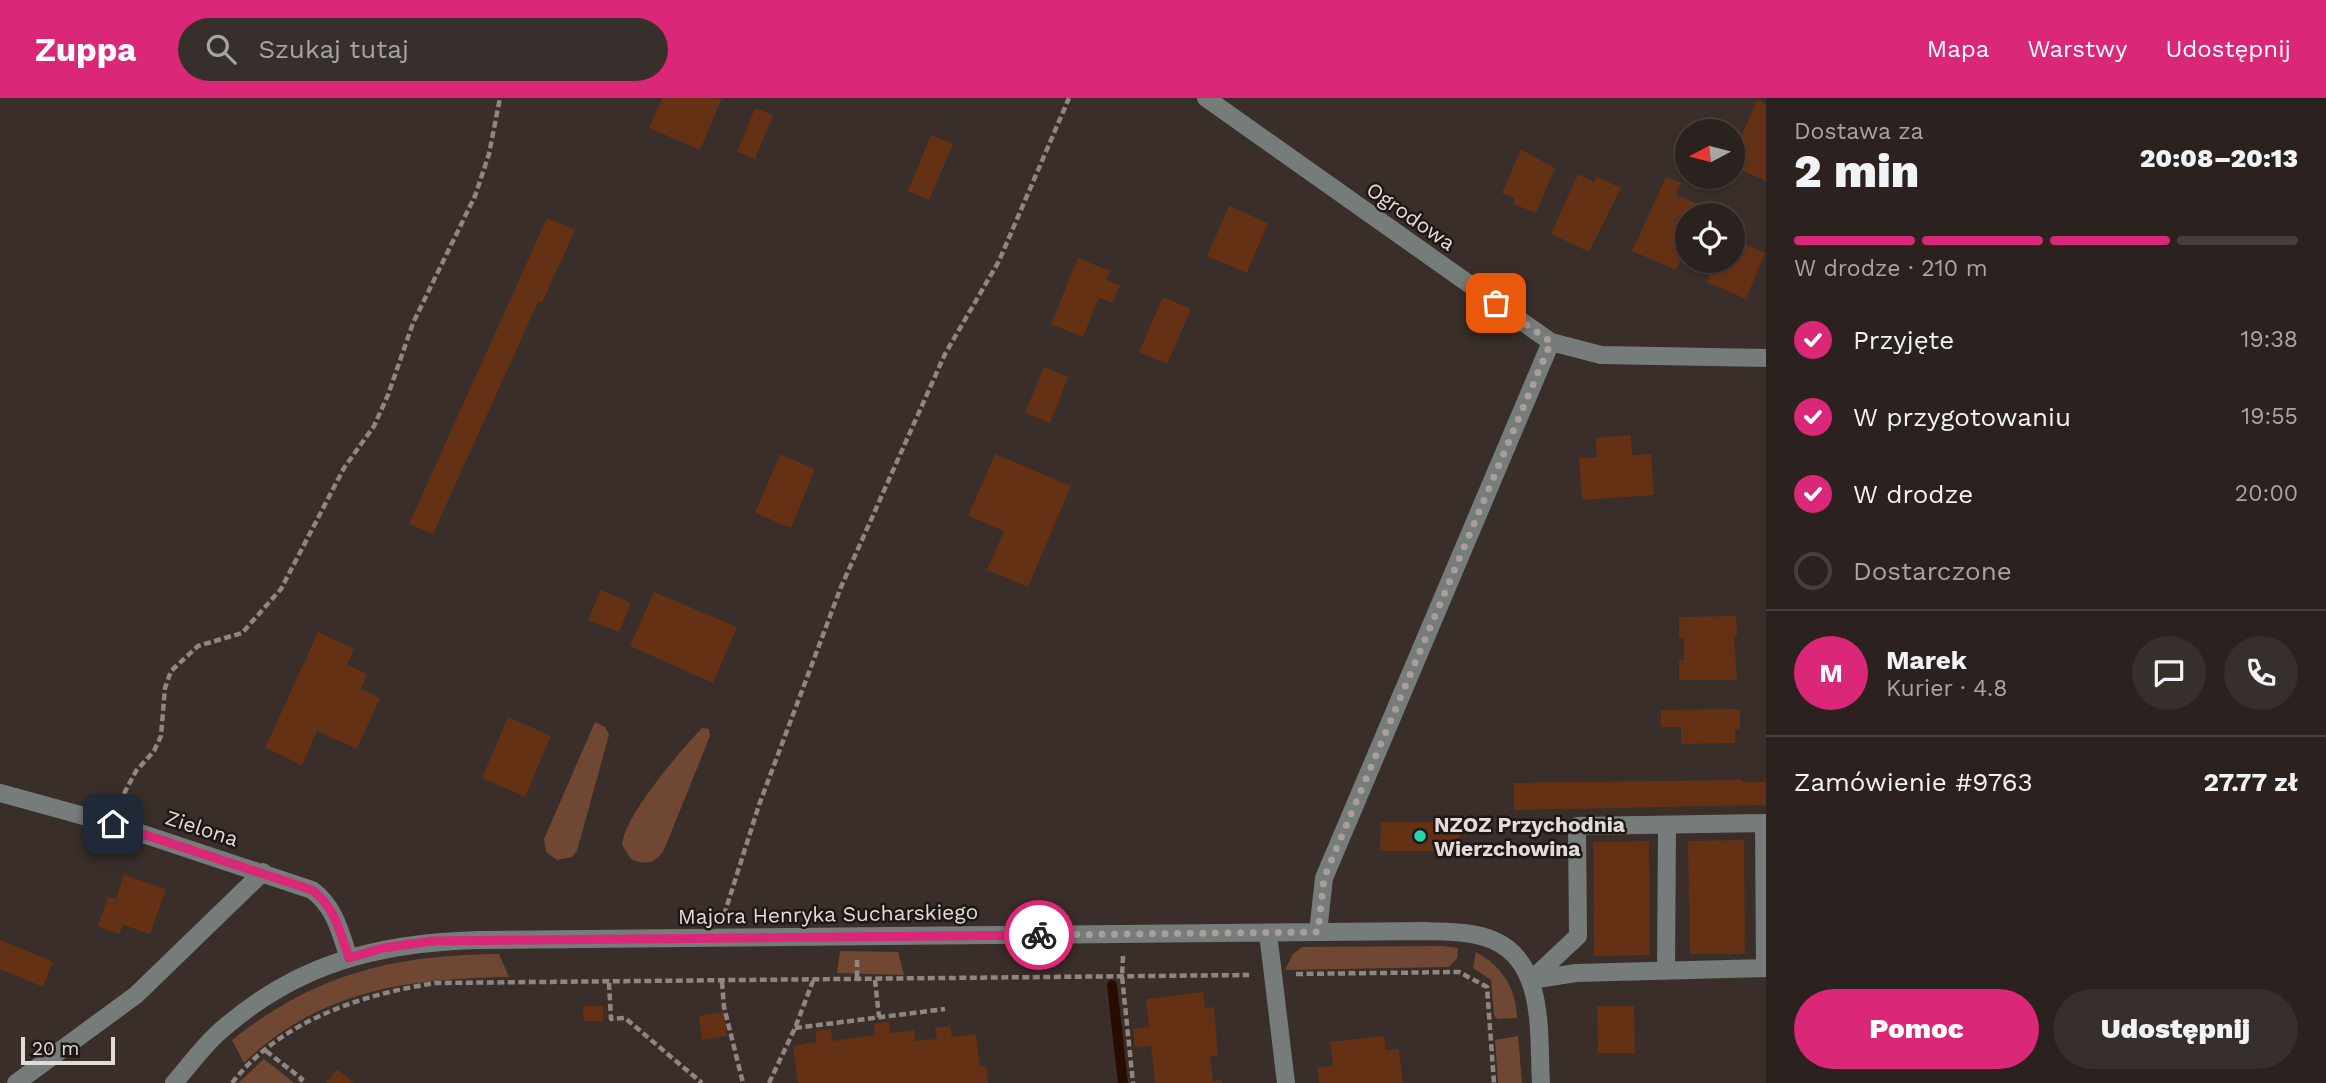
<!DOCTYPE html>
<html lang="pl">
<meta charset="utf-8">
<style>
:root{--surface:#2b221f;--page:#372f2c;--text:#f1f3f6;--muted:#a6a4a4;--line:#473f3d;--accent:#db2777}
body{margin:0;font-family:"Work Sans",sans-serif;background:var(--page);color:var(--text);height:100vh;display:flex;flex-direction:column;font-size:26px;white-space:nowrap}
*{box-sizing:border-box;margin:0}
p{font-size:23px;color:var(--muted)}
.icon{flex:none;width:38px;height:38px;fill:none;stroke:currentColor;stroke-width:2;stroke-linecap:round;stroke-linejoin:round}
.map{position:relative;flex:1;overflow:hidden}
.drawer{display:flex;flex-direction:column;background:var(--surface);width:560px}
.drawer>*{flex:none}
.needle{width:46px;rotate:263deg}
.tools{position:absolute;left:1675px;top:21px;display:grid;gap:14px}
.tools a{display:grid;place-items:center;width:70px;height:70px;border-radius:50%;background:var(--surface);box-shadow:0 2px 5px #0004,0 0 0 2px var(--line);font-size:35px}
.scale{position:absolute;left:21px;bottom:18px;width:94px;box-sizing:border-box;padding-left:7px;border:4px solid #e3dbd8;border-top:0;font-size:19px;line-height:24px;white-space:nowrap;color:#e3dbd8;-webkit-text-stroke:5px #1d1815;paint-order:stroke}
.pin{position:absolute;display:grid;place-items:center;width:60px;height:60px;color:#fff;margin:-30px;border-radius:14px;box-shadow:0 4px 10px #0006}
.courier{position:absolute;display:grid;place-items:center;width:70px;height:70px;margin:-35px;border:5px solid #db2777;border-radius:50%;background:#fff;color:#222;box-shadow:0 2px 9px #0007}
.headline em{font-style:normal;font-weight:800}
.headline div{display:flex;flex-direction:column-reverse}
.headline{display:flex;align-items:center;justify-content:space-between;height:119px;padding:0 28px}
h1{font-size:46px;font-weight:800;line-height:52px}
.bar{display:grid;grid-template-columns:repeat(4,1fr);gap:10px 7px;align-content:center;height:84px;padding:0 28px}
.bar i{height:9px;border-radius:5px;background:var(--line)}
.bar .selected{background:var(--accent)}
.bar p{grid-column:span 4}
.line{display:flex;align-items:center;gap:18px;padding:0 28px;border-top:2px solid var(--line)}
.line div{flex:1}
.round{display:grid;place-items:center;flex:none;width:74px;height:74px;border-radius:37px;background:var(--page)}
ol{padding:0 28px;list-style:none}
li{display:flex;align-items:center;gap:21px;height:77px}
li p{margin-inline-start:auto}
li .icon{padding:7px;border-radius:50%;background:var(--accent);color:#fff;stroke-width:4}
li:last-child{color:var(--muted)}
li i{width:38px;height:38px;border:4px solid var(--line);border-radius:50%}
.cta{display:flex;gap:14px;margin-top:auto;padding:14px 28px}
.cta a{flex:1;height:80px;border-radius:42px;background:var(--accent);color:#fff;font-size:28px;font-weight:800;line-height:80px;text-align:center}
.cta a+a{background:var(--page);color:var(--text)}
header{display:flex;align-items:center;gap:42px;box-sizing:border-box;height:98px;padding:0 35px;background:var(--accent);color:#fff}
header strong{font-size:33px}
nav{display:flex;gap:38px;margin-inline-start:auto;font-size:24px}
.search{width:490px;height:63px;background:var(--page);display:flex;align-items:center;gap:18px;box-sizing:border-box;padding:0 24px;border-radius:38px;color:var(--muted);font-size:26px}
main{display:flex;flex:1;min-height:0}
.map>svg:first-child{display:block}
.green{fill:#704732}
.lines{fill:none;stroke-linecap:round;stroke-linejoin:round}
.stream{stroke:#270d01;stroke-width:10}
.building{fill:#653114}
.path{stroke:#8f8581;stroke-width:4.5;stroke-dasharray:7 3.5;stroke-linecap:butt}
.minor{stroke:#767c7a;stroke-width:18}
.done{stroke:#a89e9b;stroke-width:7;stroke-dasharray:0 12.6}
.route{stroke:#db2777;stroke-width:9}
.poi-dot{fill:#26d5ae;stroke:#1d1815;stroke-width:2.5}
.labels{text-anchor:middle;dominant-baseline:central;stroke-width:5;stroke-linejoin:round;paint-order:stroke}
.street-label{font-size:21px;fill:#e3dbd8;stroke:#1d1815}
.poi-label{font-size:21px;font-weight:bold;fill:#e3dbd8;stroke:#1d1815;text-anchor:start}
</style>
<header>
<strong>Zuppa</strong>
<div class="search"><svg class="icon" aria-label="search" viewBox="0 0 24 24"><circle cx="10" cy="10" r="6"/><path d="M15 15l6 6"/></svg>Szukaj tutaj</div>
<nav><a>Mapa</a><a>Warstwy</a><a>Udostępnij</a></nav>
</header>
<main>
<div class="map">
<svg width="1766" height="985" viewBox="0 0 1766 985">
<rect width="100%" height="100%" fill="#392e29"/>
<path class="green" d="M595 624 605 629 609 637 577 753 572 759 557 762 546 754 544 741Z
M702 630 709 631 710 638 664 752C656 765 645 768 631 761L622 747C624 718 681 652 702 630Z
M1443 848 1458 850 1457 860 1449 869 1285 872 1293 856 1302 849Z
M840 853 898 854 904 877 837 875Z
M1476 854C1503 869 1516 890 1517 920L1498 921 1494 918 1491 882 1473 870Z
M499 856 509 879C407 881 321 891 244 965L232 942C316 875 394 857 499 856Z
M1518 938 1522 985H1498L1495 942Z
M264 961 293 984V985H238Z"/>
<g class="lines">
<path class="stream" d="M1112 887 1123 985"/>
</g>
<path class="building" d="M662 0H722L700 52 649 30Z
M1757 2 1766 6V83L1732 68V60Z
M755 10 773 17 755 61 737 54Z
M931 37 953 46 929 102 908 93Z
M1521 51 1555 70 1536 115 1513 106 1515 100 1502 95Z
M1578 76 1594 84 1597 79 1621 90 1589 154 1551 136Z
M1666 79 1681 85 1676 97 1703 108 1700 117H1687V147L1676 172 1632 153Z
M1229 108 1268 125 1247 175 1207 158Z
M547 120 575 132 542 205 538 204 433 436 409 426Z
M1734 128 1746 133 1742 145 1765 155 1746 201 1707 184 1716 163H1732Z
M1078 160 1110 173 1106 182 1120 187 1112 205 1099 200 1083 239 1051 226Z
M1163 199 1191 211 1167 266 1139 254Z
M1044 269 1068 279 1050 325 1025 315Z
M1631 337 1632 357 1651 356 1654 397 1582 402 1579 360 1597 359 1596 340Z
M780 356 815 371 791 430 755 415Z
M995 356 1071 388 1028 489 987 472 1004 433 968 418Z
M601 492 631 505 619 534 588 522Z
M654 494 737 529 713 585 630 548Z
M1736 518 1737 537 1734 538 1737 582H1679V562H1684V539H1679V519Z
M318 534 354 551 347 567 367 576 361 591 380 600 357 651 317 633 302 667 265 650Z
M1740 611V631H1735V645L1681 646V629H1661V612Z
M508 619 551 638 525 699 482 680Z
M1742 682V684H1766V707L1514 712V685Z
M1381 724H1460L1459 753H1380Z
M1744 742 1745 856H1690L1688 743Z
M1649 743 1650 857 1594 858 1593 744Z
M124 777 166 791 150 836 123 827 119 836 98 828 108 799 116 801Z
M0 842 53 864 43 889 0 871Z
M1203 894 1205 910 1214 909 1218 957 1210 958 1213 983 1222 982V985H1155L1151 948 1135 949 1133 931 1149 929 1146 901Z
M583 908H603V923H584Z
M1597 908H1634L1635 955H1598Z
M724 914 727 938 702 942 699 918Z
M885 924H889L890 935 914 932 915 943 937 941 935 930 950 928 952 939 976 936 980 969 986 968 988 985H798L793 948 817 944 815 933 831 931 832 943 875 937 874 926Z
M1384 938 1386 952 1399 951 1403 985H1319L1317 970 1333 968 1330 944Z
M337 971 354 985H326Z"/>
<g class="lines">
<path class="path" d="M119 705 136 673 154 653 161 638 165 590 171 573 198 548 242 535 281 491 344 370 374 328 388 297 413 225 475 98 489 56 500 0
M724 817 759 707 841 489 945 256 999 163 1069 0
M1123 858 1122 878 1133 985
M857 862V882
M1296 876 1459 874 1487 889 1494 985
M875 882 879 919
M722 884 724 909 743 985
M609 885 611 921 625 920 702 985
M795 930 945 911
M266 953 302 981 299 985
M232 985C280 923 362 896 436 885L1249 877
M769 985 795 930 813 883"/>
<path class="minor" d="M1206 0 1551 244 1601 257 1766 260
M0 695 113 726 312 792C335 809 340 834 349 860
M1764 725 1765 870
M1318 834 1324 780 1551 244
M1268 835 1286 985
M1666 873 1667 728
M1531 882 1578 838 1577 728 1766 725
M1531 882 1576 875 1766 870
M16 985 136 897 263 774
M174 985C188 969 201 951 217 936 294 866 376 845 478 842L1425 833C1448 834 1474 833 1495 843 1546 866 1538 939 1541 985"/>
</g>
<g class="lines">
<path class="done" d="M1039 837 1318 834 1324 780 1551 244 1496 205"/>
<path class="route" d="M113 726 312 792C335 809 340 834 349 860L383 850 432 843 1039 837"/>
</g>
<circle class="poi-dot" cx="1420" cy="738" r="7"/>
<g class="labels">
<g class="street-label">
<text transform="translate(1411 118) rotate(35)">Ogrodowa</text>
<text transform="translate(202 730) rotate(18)">Zielona</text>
<text transform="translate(828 816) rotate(-1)">Majora Henryka Sucharskiego</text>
</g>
<g class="poi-label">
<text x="1434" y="726">NZOZ Przychodnia<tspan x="1434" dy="24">Wierzchowina</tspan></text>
</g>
</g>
</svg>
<div class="tools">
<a><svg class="needle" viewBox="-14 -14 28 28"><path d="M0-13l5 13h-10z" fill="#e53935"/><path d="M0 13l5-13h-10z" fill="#a6a4a4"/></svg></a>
<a><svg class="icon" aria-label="locate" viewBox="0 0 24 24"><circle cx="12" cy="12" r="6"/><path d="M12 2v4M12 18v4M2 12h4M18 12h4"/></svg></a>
</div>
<div class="scale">20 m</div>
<div class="pin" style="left:1496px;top:205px;background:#ea580c"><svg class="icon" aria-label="bag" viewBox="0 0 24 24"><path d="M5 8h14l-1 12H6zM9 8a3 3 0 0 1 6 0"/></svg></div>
<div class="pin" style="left:113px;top:726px;background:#1f2937"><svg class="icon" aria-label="home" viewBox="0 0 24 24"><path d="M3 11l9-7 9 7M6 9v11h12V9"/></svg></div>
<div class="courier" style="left:1039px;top:837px"><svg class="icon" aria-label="bike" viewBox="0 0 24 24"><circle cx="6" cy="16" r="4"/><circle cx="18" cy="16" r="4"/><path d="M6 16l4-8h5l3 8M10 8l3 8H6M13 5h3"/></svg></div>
</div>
<section class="drawer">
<div class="headline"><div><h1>2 min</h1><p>Dostawa za</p></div><em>20:08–20:13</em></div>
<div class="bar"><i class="selected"></i><i class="selected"></i><i class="selected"></i><i></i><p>W drodze · 210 m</p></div>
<ol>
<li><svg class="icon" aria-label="check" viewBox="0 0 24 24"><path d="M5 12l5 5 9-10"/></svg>Przyjęte<p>19:38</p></li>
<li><svg class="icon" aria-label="check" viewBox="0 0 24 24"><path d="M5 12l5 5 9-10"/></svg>W przygotowaniu<p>19:55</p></li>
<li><svg class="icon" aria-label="check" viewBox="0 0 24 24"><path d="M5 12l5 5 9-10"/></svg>W drodze<p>20:00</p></li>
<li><i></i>Dostarczone</li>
</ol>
<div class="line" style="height:126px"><b class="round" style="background:var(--accent);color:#fff">M</b><div><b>Marek</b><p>Kurier · 4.8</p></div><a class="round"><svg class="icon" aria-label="chat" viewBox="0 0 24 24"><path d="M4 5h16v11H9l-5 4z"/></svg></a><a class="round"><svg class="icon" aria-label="phone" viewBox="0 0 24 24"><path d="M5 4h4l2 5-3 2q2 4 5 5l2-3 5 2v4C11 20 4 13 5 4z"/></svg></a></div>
<div class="line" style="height:91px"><div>Zamówienie #9763</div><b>27.77 zł</b></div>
<div class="cta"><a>Pomoc</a><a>Udostępnij</a></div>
</section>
</main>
